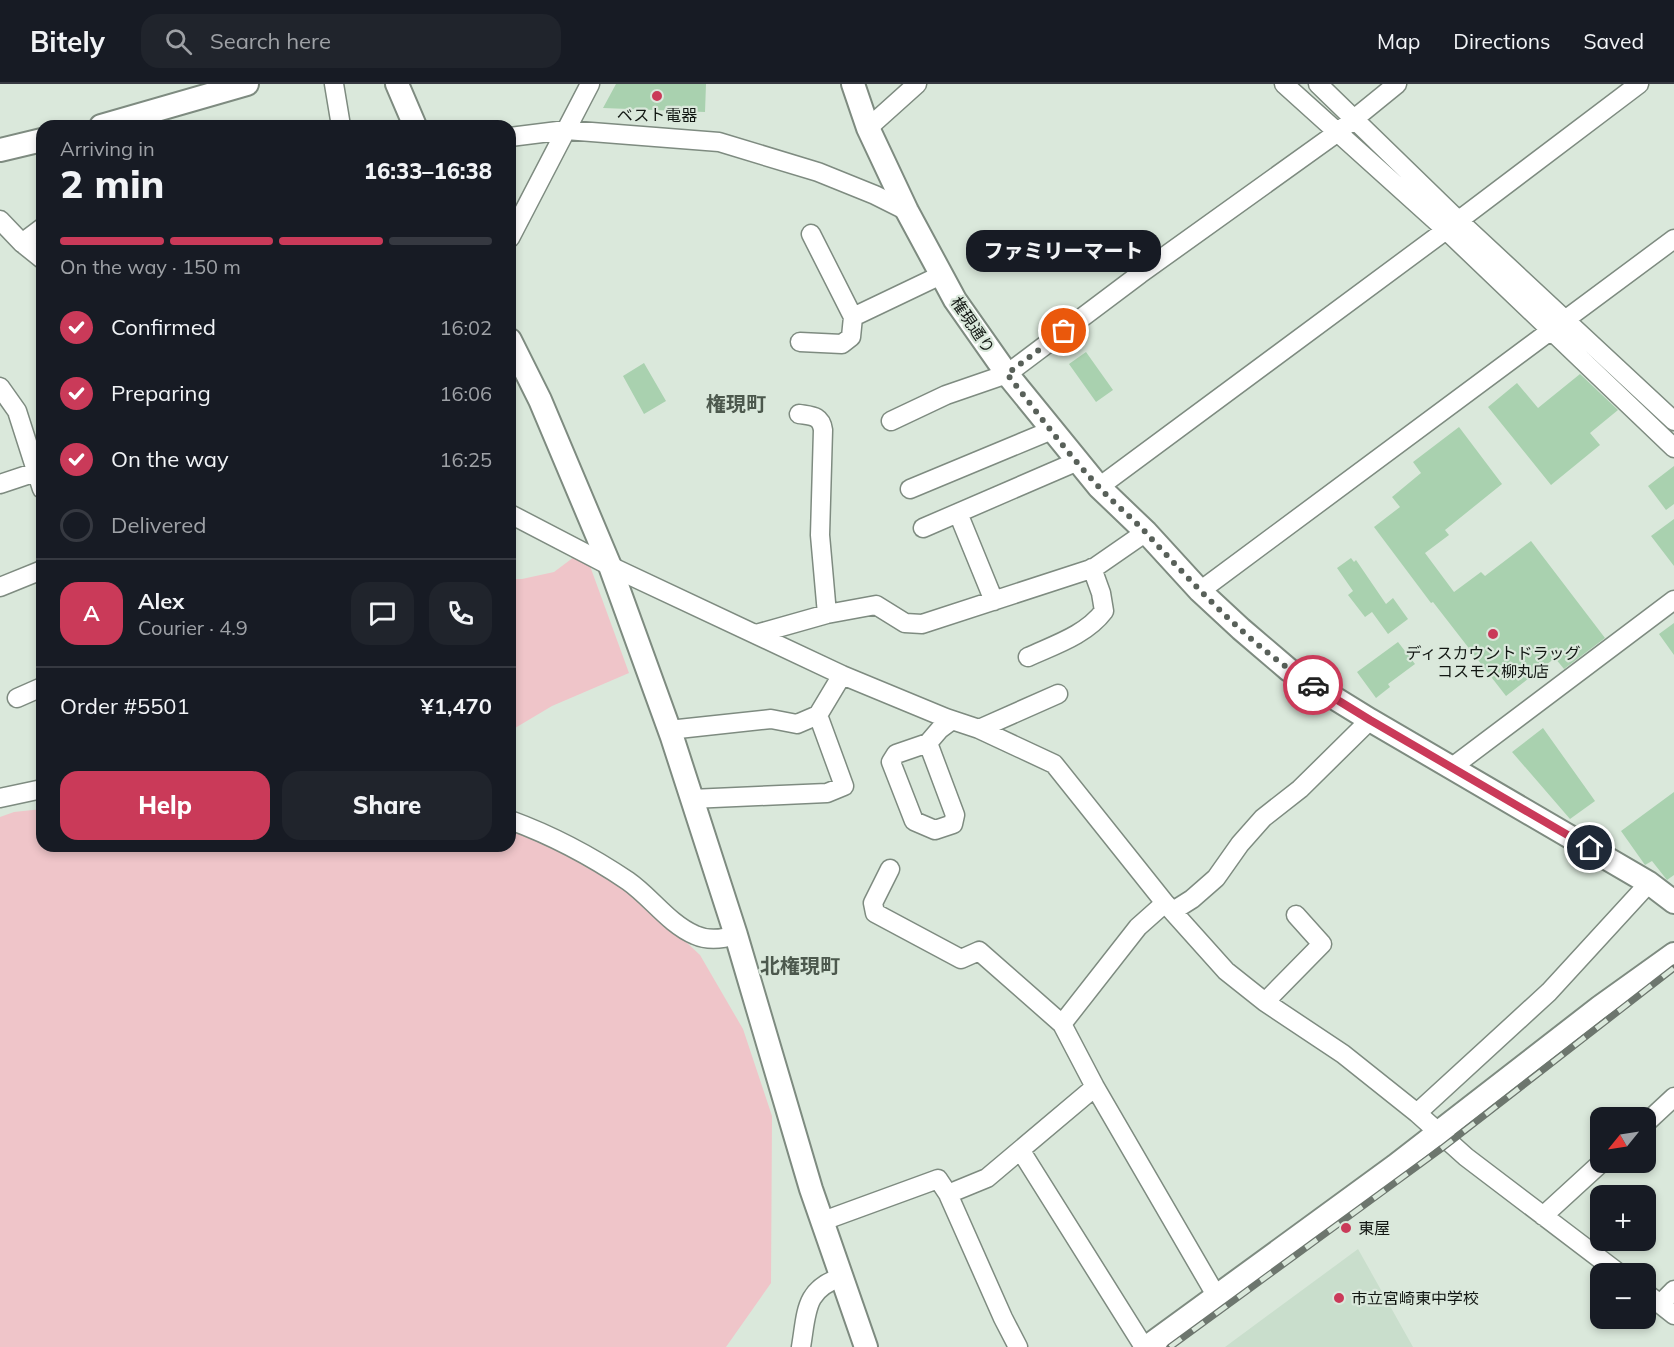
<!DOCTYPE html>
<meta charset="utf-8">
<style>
:root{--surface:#171b24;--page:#20242c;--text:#f1f3f6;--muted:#9ea1a6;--line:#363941;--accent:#ca3a59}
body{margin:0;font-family:Mulish,"Noto Sans JP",sans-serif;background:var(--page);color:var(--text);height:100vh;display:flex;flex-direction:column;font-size:22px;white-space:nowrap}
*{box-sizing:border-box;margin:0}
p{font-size:20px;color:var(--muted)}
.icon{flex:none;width:33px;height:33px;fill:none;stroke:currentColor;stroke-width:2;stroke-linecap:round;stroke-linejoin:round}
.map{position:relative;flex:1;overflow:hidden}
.details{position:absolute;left:36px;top:36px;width:480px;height:732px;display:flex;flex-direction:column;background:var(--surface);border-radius:18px;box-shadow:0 3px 9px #0003}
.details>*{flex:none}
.needle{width:39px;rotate:240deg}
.controls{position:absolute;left:1590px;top:1023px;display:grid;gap:12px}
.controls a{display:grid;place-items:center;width:66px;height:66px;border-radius:12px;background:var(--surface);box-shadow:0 3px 9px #0003;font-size:30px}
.pin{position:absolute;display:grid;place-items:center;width:51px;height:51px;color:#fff;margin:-26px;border:3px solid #fff;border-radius:50%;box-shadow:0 2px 6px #0007}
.courier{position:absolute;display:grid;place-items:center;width:60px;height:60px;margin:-30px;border:4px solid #ca3a59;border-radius:50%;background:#fff;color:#222;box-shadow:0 2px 8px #0007}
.bubble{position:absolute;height:42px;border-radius:18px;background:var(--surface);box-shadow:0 3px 9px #0003;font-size:20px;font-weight:800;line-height:42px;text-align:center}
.overview em{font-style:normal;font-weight:800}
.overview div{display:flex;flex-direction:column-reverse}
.overview{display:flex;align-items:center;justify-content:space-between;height:102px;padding:0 24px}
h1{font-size:39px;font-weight:800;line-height:45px}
.bar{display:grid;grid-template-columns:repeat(4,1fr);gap:9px 6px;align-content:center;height:72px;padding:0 24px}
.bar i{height:8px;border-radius:4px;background:var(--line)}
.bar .on{background:var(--accent)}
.bar p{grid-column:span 4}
.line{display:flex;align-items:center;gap:15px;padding:0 24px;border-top:2px solid var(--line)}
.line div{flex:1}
.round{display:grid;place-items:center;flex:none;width:63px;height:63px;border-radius:18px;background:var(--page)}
ol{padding:0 24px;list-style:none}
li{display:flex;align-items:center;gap:18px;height:66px}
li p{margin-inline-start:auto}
li .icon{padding:6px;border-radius:50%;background:var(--accent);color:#fff;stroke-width:4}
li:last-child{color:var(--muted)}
li i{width:33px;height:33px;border:3px solid var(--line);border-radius:50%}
.action{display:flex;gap:12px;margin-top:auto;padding:12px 24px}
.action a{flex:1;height:69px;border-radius:18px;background:var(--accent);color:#fff;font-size:24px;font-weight:800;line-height:69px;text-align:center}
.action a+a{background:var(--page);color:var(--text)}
header{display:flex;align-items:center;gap:36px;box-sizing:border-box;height:84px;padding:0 30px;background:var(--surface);border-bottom:2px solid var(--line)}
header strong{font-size:28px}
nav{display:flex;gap:33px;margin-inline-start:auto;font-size:21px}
.search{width:420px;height:54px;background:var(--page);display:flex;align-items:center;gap:15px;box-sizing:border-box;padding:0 21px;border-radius:18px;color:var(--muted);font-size:22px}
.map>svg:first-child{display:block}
.built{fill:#c9decc}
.green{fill:#efc5c9}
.building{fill:#a9d1af}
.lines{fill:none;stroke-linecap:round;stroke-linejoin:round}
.minor-casing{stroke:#7e8b80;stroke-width:21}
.tertiary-casing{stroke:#7e8b80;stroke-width:26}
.minor{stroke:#fff;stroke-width:18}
.tertiary{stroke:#fff;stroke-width:22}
.rail-casing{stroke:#6d766e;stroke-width:7}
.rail{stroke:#dae8db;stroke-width:4.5;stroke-dasharray:14;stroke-linecap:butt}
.done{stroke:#586059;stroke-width:6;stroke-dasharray:0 10.8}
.route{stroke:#ca3a59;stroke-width:8}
.poi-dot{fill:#ca3a59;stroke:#dae8db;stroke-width:2}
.labels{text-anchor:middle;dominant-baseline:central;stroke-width:4.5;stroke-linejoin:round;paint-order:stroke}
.poi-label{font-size:16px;fill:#121713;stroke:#dae8db}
.street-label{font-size:16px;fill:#121713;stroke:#dae8db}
.quarter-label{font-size:20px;font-weight:bold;fill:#4c584d;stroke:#dae8db}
</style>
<header>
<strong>Bitely</strong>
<div class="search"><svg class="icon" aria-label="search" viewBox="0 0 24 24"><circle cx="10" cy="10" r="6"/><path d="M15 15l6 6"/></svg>Search here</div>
<nav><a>Map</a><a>Directions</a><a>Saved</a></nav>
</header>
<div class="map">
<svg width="1674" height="1263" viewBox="0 0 1674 1263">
<rect width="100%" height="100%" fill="#dae8db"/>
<path class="built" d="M1358 1165 1413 1263H1225Z"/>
<path class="green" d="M574 473 590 482 629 589 552 622 510 647V495H522L554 488Z
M42 725V762H510V743L565 769 635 810 700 871 743 945 772 1032 771 1199 726 1263H0V733L14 728Z"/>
<path class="building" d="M616 0H706L705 28 603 24Z
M1086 268 1113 306 1096 318 1069 280Z
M644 279 666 317 644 330 623 292Z
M1580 290 1618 326 1590 349 1600 361 1551 401 1488 323 1517 299 1538 324Z
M1459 343 1502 400 1445 446 1449 451 1425 469 1454 508 1481 488 1485 492 1531 457 1605 554 1564 585 1555 574 1506 612 1433 518 1431 519 1374 443 1400 423 1392 413 1421 389 1413 378Z
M1674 382V420L1666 426 1648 402Z
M1674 435V482L1651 452Z
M1351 474 1354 478 1356 476 1386 520 1393 514 1408 535 1388 550 1372 528 1365 533 1348 511 1353 507 1337 484Z
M1674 539V571L1659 550Z
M1398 558 1415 580 1388 600 1390 603 1376 614 1357 588Z
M1543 644 1595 717 1570 735 1512 668Z
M1674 708V791L1667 796 1652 777 1645 781 1621 747Z"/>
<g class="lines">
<defs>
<path id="minor" d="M334 0 341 42
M1284 0 1446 146 1674 364
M1318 0 1459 137 1674 337
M868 44 917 0
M510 53 566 46 719 58 818 88 875 111 907 127
M0 136 22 159 42 175
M510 154 590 0
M22 159 42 144
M853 233 941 191
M800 258 842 260 851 253 853 233 811 150
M0 303 17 327 42 405
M799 330C811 332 821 331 823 346L820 451 827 530
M891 337 946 311 1007 290 1140 190 1338 48 1397 0
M0 400 36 388
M1099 403 1446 146 1639 0
M910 405 1052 346
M958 429 994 517
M510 430 610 482 842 591 946 634 979 645 1054 680 1165 819 1226 887 1265 918 1343 970 1417 1029 1466 1073 1620 1190
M923 444 1078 377
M0 503 42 486
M1200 507 1674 155
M756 550 827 530 876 521 905 539 922 540 1094 484 1146 448
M1028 573C1054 561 1086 551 1104 527L1101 509 1092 484
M17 614 42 603
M979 645 1058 610
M669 646 771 635 797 640 818 631
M928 659 955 731 953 740 935 746 914 737 891 678 896 670 928 659 940 645 952 636
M1451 684 1674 516
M0 714 42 705
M691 715 827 709 844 702 818 631 842 591
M510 736C551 751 591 772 628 797 651 813 669 840 695 851 708 857 723 855 736 851
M890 785 873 819 875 829 961 875 979 867 1062 940 1095 1003 1217 1213
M1173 827 1192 815 1216 794 1240 760 1263 734 1300 705 1370 636
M1265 918 1322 860 1296 831
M1062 940 1138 843 1165 819
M1417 1029 1549 908 1649 799
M1646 1039 1674 1013
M1021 1067 1144 1263
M948 1110 987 1094 1095 1003
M1543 1132 1602 1078
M823 1137 938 1095 948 1110 1003 1234 1018 1263
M1646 1209 1674 1231
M1660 1220 1674 1206
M801 1263C807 1228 804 1205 842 1193"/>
<path id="tertiary" d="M397 0 415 42
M853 0 868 44 907 127 955 216 1007 290 1099 403 1146 448 1200 507 1241 545 1289 586 1370 636 1649 799 1674 818
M101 42 247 0
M0 66 42 56
M510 256 540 316 610 482 672 653 736 851 811 1105 866 1263
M1147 1263 1395 1082 1600 923 1674 870"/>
</defs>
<use href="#minor" class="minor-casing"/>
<use href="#tertiary" class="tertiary-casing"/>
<use href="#minor" class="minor"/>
<use href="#tertiary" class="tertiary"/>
<defs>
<path id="rail" d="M1170 1263 1441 1065 1674 884"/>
</defs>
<use href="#rail" class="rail-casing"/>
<use href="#rail" class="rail"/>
</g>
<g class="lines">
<path class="done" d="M1064 247 1007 290C1037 328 1066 368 1099 403 1114 420 1133 434 1148 451 1198 505 1249 561 1313 601"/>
<path class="route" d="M1313 601 1370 636 1590 764"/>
</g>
<g class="poi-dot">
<circle cx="657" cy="12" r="6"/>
<circle cx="1493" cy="550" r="6"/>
<circle cx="1346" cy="1144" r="6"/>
<circle cx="1339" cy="1214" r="6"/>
</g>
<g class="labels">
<g class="poi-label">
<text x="657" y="31">ベスト電器</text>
<text x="1493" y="569">ディスカウントドラッグ<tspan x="1493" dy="18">コスモス柳丸店</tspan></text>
<text x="1358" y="1144" text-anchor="start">東屋</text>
<text x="1351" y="1214" text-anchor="start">市立宮崎東中学校</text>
</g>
<g class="street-label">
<text transform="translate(973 241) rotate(56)">権現通り</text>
</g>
<g class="quarter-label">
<text x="736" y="319">権現町</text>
<text x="800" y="881">北権現町</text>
</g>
</g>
</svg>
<div class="controls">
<a><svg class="needle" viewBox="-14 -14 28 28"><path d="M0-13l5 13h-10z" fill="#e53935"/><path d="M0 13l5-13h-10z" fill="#9ea1a6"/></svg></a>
<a>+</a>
<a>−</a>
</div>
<div class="pin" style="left:1064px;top:247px;background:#ea580c"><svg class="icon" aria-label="bag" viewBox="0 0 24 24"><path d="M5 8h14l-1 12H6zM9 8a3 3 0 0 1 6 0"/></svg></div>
<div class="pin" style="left:1590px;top:764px;background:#1f2937"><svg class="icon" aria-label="home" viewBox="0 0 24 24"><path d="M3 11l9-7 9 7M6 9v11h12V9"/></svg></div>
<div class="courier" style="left:1313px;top:601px"><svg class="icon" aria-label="car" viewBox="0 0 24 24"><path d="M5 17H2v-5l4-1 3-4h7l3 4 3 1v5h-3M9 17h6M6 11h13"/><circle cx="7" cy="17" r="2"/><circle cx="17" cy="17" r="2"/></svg></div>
<div class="bubble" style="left:966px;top:146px;width:195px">ファミリーマート</div>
<section class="details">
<div class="overview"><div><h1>2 min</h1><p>Arriving in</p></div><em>16:33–16:38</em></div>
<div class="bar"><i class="on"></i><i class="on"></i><i class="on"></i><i></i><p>On the way · 150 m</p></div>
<ol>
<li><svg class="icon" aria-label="check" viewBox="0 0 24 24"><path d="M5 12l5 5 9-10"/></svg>Confirmed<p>16:02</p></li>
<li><svg class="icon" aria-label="check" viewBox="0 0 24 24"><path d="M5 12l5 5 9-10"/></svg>Preparing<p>16:06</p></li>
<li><svg class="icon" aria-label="check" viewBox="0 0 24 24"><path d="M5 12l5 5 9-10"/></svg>On the way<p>16:25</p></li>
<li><i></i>Delivered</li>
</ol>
<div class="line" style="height:108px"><b class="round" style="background:var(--accent);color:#fff">A</b><div><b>Alex</b><p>Courier · 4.9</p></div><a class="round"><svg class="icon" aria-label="chat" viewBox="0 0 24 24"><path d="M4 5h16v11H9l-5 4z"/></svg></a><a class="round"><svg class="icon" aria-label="phone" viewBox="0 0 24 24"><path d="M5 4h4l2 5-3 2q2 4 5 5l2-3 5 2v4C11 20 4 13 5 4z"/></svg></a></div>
<div class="line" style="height:78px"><div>Order #5501</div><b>¥1,470</b></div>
<div class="action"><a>Help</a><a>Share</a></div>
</section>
</div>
